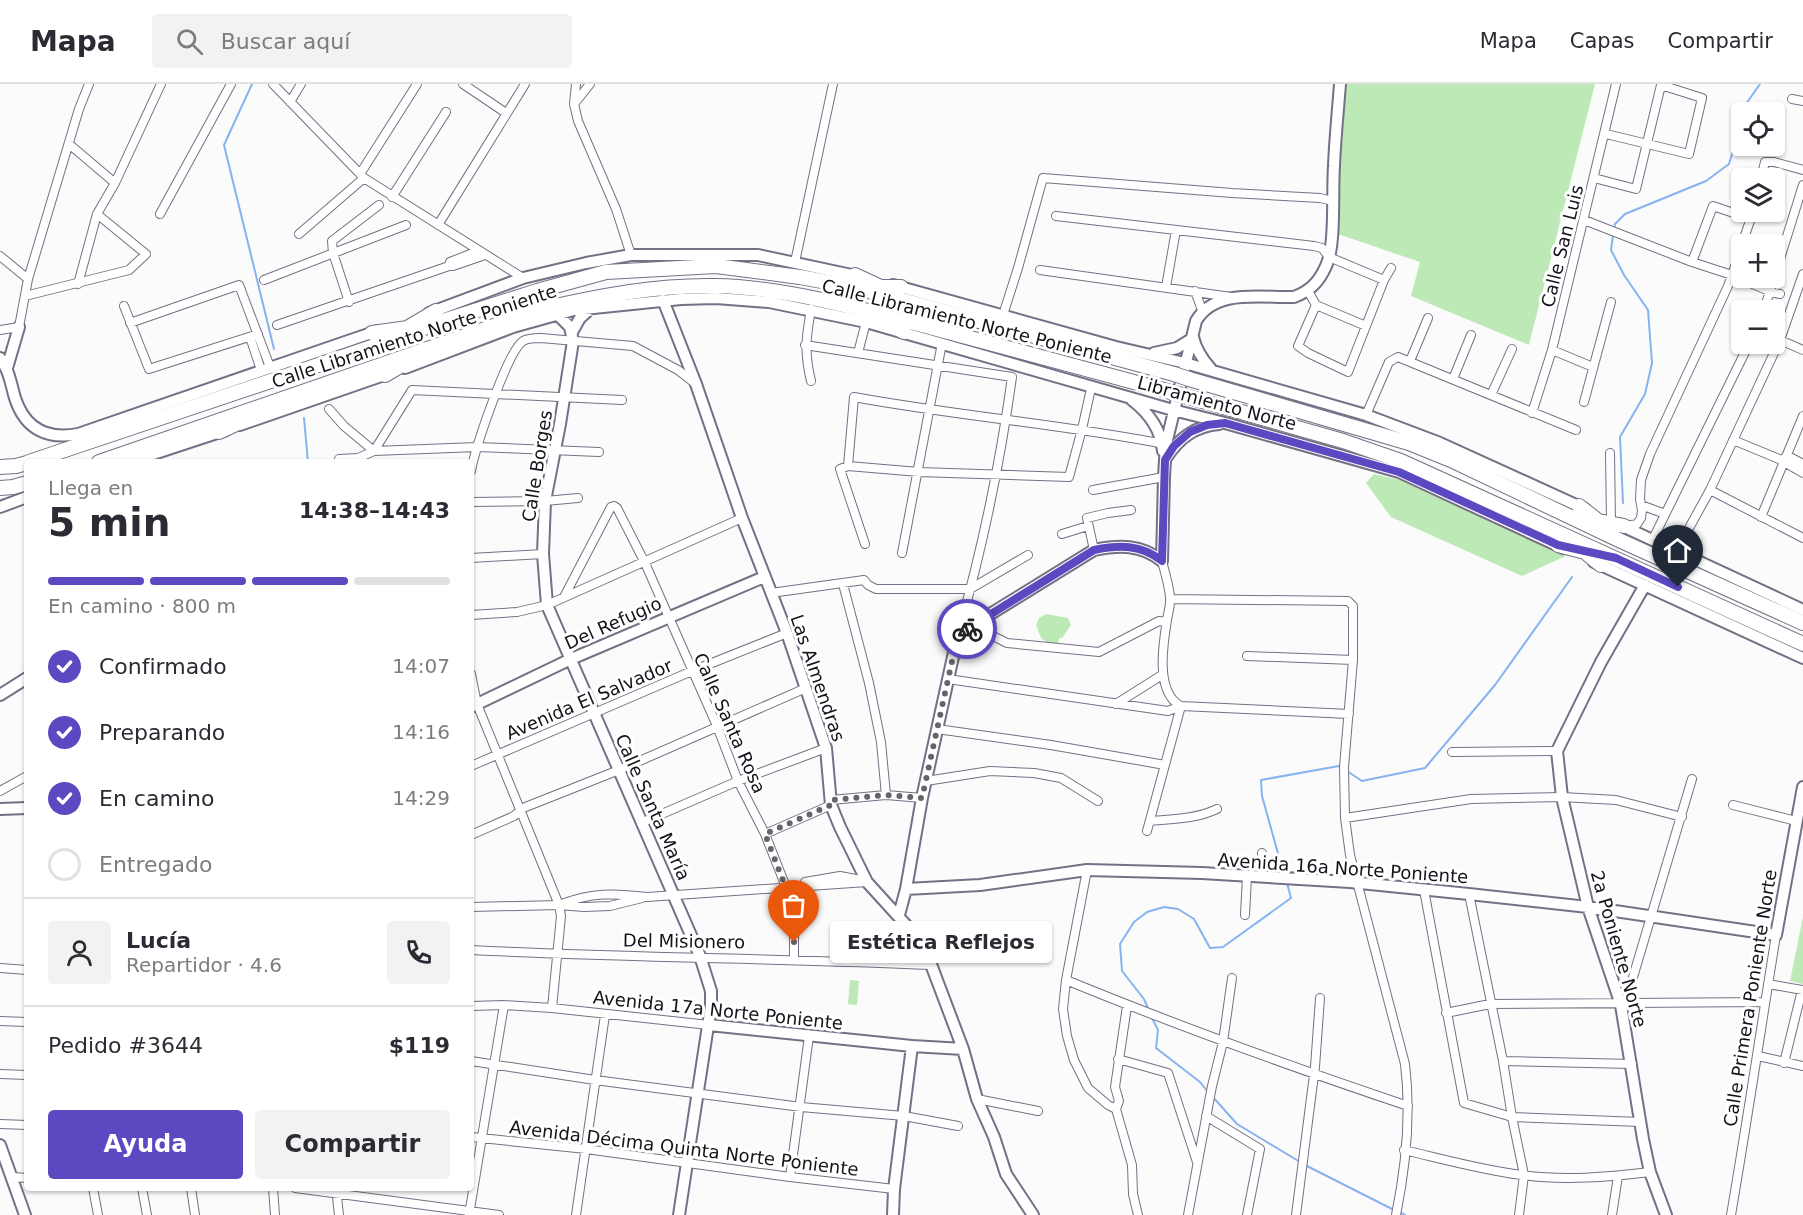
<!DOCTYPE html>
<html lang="es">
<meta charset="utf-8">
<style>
:root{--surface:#fff;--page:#f2f2f3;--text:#2b2b33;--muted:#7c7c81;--line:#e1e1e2;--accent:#5a49c1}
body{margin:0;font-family:"DejaVu Sans",sans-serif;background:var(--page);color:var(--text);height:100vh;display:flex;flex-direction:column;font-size:22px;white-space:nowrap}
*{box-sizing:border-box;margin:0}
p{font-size:20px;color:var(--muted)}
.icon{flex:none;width:33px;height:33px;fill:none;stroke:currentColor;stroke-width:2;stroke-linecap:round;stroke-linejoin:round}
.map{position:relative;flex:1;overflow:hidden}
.details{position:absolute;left:24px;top:375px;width:450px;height:732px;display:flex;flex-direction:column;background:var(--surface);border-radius:6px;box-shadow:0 2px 4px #0004}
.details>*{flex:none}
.fabs{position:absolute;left:1731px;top:18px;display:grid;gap:12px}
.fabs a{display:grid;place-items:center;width:54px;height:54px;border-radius:6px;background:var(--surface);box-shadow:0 2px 4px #0004;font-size:30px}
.pin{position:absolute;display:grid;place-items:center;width:51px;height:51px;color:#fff;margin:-62px -26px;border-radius:50% 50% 50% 0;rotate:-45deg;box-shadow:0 0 6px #0007}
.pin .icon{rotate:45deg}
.courier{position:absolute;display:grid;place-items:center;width:60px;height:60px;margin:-30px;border:4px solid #5a49c1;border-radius:50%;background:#fff;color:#222;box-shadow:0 2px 8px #0007}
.bubble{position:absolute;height:42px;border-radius:6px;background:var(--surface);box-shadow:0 2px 4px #0004;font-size:20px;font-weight:700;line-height:42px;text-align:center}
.summary em{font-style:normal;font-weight:700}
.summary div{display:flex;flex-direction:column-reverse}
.summary{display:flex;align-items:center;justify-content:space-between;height:102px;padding:0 24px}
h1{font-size:39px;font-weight:700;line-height:45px}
.bar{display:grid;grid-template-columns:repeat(4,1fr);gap:9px 6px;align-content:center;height:72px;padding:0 24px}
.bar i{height:8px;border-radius:4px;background:var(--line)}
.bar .active{background:var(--accent)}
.bar p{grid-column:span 4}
.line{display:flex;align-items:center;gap:15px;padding:0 24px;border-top:2px solid var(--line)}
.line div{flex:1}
.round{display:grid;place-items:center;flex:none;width:63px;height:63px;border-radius:6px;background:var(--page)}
ol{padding:0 24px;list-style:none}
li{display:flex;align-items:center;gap:18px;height:66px}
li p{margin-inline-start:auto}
li .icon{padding:6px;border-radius:50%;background:var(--accent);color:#fff;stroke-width:4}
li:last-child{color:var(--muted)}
li i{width:33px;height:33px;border:3px solid var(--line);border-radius:50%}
.action{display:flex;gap:12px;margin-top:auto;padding:12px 24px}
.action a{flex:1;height:69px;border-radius:6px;background:var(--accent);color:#fff;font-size:24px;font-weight:700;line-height:69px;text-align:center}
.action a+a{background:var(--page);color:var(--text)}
header{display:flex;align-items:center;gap:36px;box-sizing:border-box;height:84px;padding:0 30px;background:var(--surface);border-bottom:2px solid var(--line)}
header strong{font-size:28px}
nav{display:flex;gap:33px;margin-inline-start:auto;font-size:21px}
.search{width:420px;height:54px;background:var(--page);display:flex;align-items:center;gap:15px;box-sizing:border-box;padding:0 21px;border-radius:6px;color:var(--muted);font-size:22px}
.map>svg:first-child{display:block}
.green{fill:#bce9b6}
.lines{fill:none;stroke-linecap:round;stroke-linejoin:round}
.stream{stroke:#86b3f0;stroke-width:2}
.street-casing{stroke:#776f85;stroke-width:10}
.secondary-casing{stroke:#776f85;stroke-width:14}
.highway-casing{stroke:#776f85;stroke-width:16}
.street{stroke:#fff;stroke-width:8}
.secondary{stroke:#fff;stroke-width:10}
.highway{stroke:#fff;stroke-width:14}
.highway-bridge-casing{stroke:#776f85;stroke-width:16;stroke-linecap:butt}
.highway-bridge{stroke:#fff;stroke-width:14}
.done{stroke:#666469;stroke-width:6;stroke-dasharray:0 10.8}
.route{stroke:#5a49c1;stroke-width:8}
.labels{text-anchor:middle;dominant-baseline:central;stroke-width:6;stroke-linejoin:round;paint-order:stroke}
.street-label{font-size:18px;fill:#15121a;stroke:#fff}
</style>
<header>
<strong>Mapa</strong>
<div class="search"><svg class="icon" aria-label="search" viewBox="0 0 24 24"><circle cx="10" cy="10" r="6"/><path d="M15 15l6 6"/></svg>Buscar aquí</div>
<nav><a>Mapa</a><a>Capas</a><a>Compartir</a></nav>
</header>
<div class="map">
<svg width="1803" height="1131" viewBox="0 0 1803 1131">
<rect width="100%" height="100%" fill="#fbfbfb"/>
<path class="green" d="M1344 0H1595L1529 261 1411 212 1420 178 1338 150 1339 80Z
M1374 390 1400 396 1566 472 1522 492 1391 433 1366 399Z
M1046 530 1068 534 1071 541 1062 554H1059L1058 560 1052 563 1041 554 1036 541 1039 534Z
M1803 833V900L1790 897Z
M850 896 859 897 857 921 848 920Z"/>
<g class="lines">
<path class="stream" d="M252 0 224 61 274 265
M1744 28 1746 20 1760 0
M1614 145 1615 140 1625 130 1706 97 1729 80 1742 37
M1613 151 1611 166 1624 191 1648 226 1652 279 1645 310 1620 353 1623 419
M304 334 308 378
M1347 687 1362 697 1425 684 1495 601 1572 493
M1284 791 1262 712 1261 696 1339 682 1342 684
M1149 927 1144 915 1122 887 1120 860 1134 838 1147 828 1164 823 1178 825 1194 835 1210 864 1223 863 1291 814 1287 799
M1151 932 1158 946 1156 964 1200 998 1208 1008
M1212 1012 1237 1040 1300 1078
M1305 1081 1394 1126
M1399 1128 1405 1131"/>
<defs>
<path id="street" d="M273 0 364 94 523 194
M463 0 506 29
M576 0 574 20 578 37 616 125 631 171
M1792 15 1803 17
M290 18 301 0
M574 20 590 0
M69 60 115 99
M360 90 417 0
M1594 94 1636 105 1661 1 1702 14 1689 70 1606 50
M1761 94 1765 78H1774L1803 86
M392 113 446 28
M160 130 231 0
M1056 132 1314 162 1322 164 1329 173 1384 196
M1584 136 1692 178 1732 191 1771 208 1780 210
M438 141 525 0
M299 150 364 94
M1742 160 1753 128
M0 172 28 195
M795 178 833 0
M1692 178 1713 122 1751 135
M449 182 450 178 478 167
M1040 186 1231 213
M264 196 406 141
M78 200 97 130 115 99 161 0
M1166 203 1176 146
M1195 207 1202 226
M1308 207 1316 221 1366 242
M25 212 129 186 146 170 97 130
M349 218 333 169 332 157 379 121
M1316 221 1298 262 1308 269 1348 288 1384 196 1391 184
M124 222 149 285 258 250
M811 225C806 254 804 268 811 297
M1764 226 1803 101
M1003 231 1018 184 1043 94 1232 109 1320 114 1333 117
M130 239 239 201 270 283
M277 241 449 182H453L485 171
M0 246 19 243 28 195 79 25 89 0
M250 253 261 286
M1780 256 1803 266
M805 261 1012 293C1000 380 982 466 958 550
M1552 266 1593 283
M858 269 866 238
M1410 277 1428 234
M1453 295 1471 251
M1491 311 1512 265
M1584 318 1611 218
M329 325 344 342 374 367 412 306 622 316
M1532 329 1552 266 1616 0
M1366 331 1389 278 1398 273 1576 346
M1733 356 1779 375 1803 389
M1610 369 1611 437
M1784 374 1788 372 1803 380
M339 375 358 374 374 367 477 363 599 368
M848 382 854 313C957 332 1061 340 1164 360
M471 387C475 365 507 268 523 257 528 254 535 254 541 254L633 262 678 286 696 300
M1093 406 1164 393
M1710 406 1803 454
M471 418 545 417 578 414
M1641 421 1665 430
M1761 433 1803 332
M1626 442 1637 440 1641 434 1642 426 1640 415 1641 396 1650 370 1728 202 1742 163
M1062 450 1088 442
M1653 455 1749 260
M865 460 840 385 848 382 919 388 1069 393 1082 345 1090 309
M1094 466 1087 434 1108 429 1131 426
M1677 466 1710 406 1780 256 1803 190
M902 469 942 259
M471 474 543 470
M1162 477C1165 489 1169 501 1170 513 1171 520 1168 529 1167 536 1163 560 1155 609 1181 622
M843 500 869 599 881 658 886 711
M771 509 864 496 868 501 876 505H970L1028 471
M564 513 611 423 614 422 617 424 645 479 717 642 738 697 765 750 786 803 794 825V875
M1170 515 1348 517 1353 522V576L1344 683 1345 734 1350 771 1405 980C1411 1029 1406 1082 1396 1131
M471 531 517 528 547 521 742 434
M973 542 1007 559 1099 568 1159 537 1166 538
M1247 572 1353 576
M471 590 477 620 559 821 561 832 552 924
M948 595 1168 627 1181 622 1349 630
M1116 620 1162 591
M937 645 1051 661 1165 681
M1452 668 1557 667
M471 682 692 587 787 549
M926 697 990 687 1034 689 1061 694 1098 717
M0 707 27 692
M831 716 886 711 922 714
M1733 721 1796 737
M1345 734 1471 715 1562 713 1616 716 1682 733
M1150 737C1173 735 1196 735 1217 725
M641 739 738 697 826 664
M1147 747 1181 622
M765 750 831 721
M471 751 514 732 523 724 619 686 806 604
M1262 769V793
M1087 786 1066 896 1063 925 1067 952 1074 976 1088 1004 1108 1021 1116 1025
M805 798 840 792 861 796
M1424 806 1464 1019 1512 1033 1640 1038
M1469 810 1503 977 1512 1033 1524 1091 1519 1131
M559 821C591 808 614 809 647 813L867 798
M471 823 559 821 584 823 610 822 642 814
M1245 831 1247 792
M471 866C625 874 778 874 932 881
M0 884 27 886
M1066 896C1178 942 1292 983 1408 1022
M1768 900 1803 906
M1625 920 1692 695
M471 922 504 921 552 924 709 941
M1446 929 1490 920 1765 918
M0 937 27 938
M1758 972 1803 982
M1118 975 1168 989 1197 1078
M471 977 595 996 801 1023 904 1032 958 1042
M1503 977 1632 980
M1784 979 1802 906
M0 990 27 991
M977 1015 1038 1027
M1116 1025 1132 1081 1133 1110 1138 1131
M1116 1025 1119 1017 1115 1003 1127 922
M1206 1032 1260 1065 1247 1131
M0 1040 27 1041
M471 1053 586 1065 790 1093 894 1105
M1404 1066C1443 1075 1482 1086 1522 1091 1564 1097 1608 1093 1650 1088
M12 1093 27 1094
M790 1093 809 952
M93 1104 98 1131
M142 1104 147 1131
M191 1104 195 1131
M273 1104 275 1131
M295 1104 499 1131
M336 1104 339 1131
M469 1131 504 921
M576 1131 605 931
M1188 1131 1212 1002 1223 958 1232 894
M1296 1131 1315 983 1320 914
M1612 1131 1618 1092
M1731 1131C1747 1038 1761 944 1776 851"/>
<path id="secondary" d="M893 201 1116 263 1185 279 1366 331 1440 359 1585 425
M663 216 696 300 742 434 787 549 826 664 831 721 840 743 867 798 917 853 926 867 963 965 977 1015 994 1053 1006 1090 1033 1131
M429 229 523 194 586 179 631 171H758L861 193
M558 231 570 243 573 257 560 340 545 417 543 470 547 521 700 872 711 907V922L679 1131
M572 248 580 234 591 224
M1193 253C1196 266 1202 275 1211 285
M1154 269 1177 264 1190 256
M0 274C9 286 11 300 15 314 25 345 47 356 78 350L377 247
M7 284 19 243
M405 284 513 243 574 226 681 215 716 214 769 218 866 238 1173 326 1225 339 1399 388 1563 464
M1132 316C1149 329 1161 346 1163 367
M240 341 390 289
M1166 374C1179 354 1195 342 1219 340
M129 378 226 346
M0 423 27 413
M1618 440 1803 526
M1162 477 1164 393 1166 360 1196 237C1215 204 1262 214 1294 213 1310 207 1319 198 1326 182 1336 161 1332 109 1334 82 1335 55 1338 27 1340 0
M1594 478 1803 574
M1645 501 1601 578 1557 667 1562 713 1588 823 1621 921 1643 1055 1650 1088 1666 1131
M0 611 27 594
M471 623 571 575 764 493
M0 725 27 724
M906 805 980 801 1087 786 1202 789 1350 798 1469 810 1588 823 1776 851 1803 703
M899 831 906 805 922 714 958 550 1094 466C1119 461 1141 460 1162 477
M709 941 912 962 963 965
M0 1061 25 1131
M893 1131 894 1105 912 962"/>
<path id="highway" d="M855 191 883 204
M877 203H901
M881 236 904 248
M409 243 436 227
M372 249 408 244
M385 291 412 275
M1189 295 1409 359 1451 376 1621 457 1803 539
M1185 312 1343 357 1401 377 1803 560
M219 348 247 335
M29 378 378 261 440 238 537 207 606 188 716 182 800 193 854 203 1174 290
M99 378 543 225C600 212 656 201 715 202 785 203 865 226 933 244 1013 266 1092 287 1171 308
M0 383 16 382 27 379
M0 404 13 403 27 399
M1579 422 1597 436
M1588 435 1624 442
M1558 461 1585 468
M1580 464 1601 481"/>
</defs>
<use href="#street" class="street-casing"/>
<use href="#secondary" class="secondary-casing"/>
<use href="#highway" class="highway-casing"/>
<use href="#street" class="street"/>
<use href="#secondary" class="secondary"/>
<use href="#highway" class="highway"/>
<defs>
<path id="highway-bridge" d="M1174 290 1189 295
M1171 308 1185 312"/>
</defs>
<use href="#highway-bridge" class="highway-bridge-casing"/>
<use href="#highway-bridge" class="highway-bridge"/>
</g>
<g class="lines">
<path class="done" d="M794 858V825L765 750 831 721V716L886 711 922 714 958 550 967 545"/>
<path class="route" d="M967 545 1094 466C1119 461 1141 460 1162 477L1165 376 1174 362 1190 348 1207 341 1225 339 1399 388 1558 461 1616 474 1678 503"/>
</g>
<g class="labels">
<g class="street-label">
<text transform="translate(1562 162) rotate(-76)">Calle San Luis</text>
<text transform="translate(967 237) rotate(14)">Calle Libramiento Norte Poniente</text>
<text transform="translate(414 252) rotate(-18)">Calle Libramiento Norte Poniente</text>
<text transform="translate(1217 319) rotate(15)">Libramiento Norte</text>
<text transform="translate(537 382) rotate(-81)">Calle Borges</text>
<text transform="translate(613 539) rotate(-24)">Del Refugio</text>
<text transform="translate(818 594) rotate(71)">Las Almendras</text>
<text transform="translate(589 615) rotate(-23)">Avenida El Salvador</text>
<text transform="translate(730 639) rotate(66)">Calle Santa Rosa</text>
<text transform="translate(653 723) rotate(66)">Calle Santa María</text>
<text transform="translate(1343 784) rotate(4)">Avenida 16a Norte Poniente</text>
<text transform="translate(684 857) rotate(1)">Del Misionero</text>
<text transform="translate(1619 865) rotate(74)">2a Poniente Norte</text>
<text transform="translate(1750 914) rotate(-81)">Calle Primera Poniente Norte</text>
<text transform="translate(718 926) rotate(6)">Avenida 17a Norte Poniente</text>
<text transform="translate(684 1064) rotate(7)">Avenida Décima Quinta Norte Poniente</text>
</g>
</g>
</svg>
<div class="fabs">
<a><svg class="icon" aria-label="locate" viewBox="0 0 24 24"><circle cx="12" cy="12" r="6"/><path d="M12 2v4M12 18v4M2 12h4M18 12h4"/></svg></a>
<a><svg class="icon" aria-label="layers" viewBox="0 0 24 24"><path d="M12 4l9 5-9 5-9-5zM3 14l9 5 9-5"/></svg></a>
<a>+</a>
<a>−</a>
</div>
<div class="pin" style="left:794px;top:858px;background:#ea580c"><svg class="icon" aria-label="bag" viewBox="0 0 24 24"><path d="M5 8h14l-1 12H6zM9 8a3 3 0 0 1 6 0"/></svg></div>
<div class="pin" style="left:1678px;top:503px;background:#1f2937"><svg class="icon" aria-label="home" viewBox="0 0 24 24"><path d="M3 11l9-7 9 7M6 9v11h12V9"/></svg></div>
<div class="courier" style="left:967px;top:545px"><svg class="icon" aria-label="bike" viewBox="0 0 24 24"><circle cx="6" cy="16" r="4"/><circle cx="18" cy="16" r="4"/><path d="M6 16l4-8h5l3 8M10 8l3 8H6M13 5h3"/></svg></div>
<div class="bubble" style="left:830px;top:837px;width:222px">Estética Reflejos</div>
<section class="details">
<div class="summary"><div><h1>5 min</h1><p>Llega en</p></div><em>14:38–14:43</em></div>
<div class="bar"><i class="active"></i><i class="active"></i><i class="active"></i><i></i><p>En camino · 800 m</p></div>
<ol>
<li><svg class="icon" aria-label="check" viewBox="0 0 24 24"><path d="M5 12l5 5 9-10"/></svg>Confirmado<p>14:07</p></li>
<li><svg class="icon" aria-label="check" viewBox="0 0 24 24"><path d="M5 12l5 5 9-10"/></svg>Preparando<p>14:16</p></li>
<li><svg class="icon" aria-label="check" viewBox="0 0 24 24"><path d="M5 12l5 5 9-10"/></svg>En camino<p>14:29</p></li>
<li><i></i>Entregado</li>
</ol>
<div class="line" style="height:108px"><a class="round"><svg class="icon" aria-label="person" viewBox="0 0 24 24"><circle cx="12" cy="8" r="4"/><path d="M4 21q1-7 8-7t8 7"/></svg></a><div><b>Lucía</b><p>Repartidor · 4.6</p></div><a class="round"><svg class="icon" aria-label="phone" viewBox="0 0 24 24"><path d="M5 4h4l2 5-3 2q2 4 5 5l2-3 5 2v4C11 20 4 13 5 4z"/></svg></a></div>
<div class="line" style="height:78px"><div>Pedido #3644</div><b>$119</b></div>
<div class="action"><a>Ayuda</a><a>Compartir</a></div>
</section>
</div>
